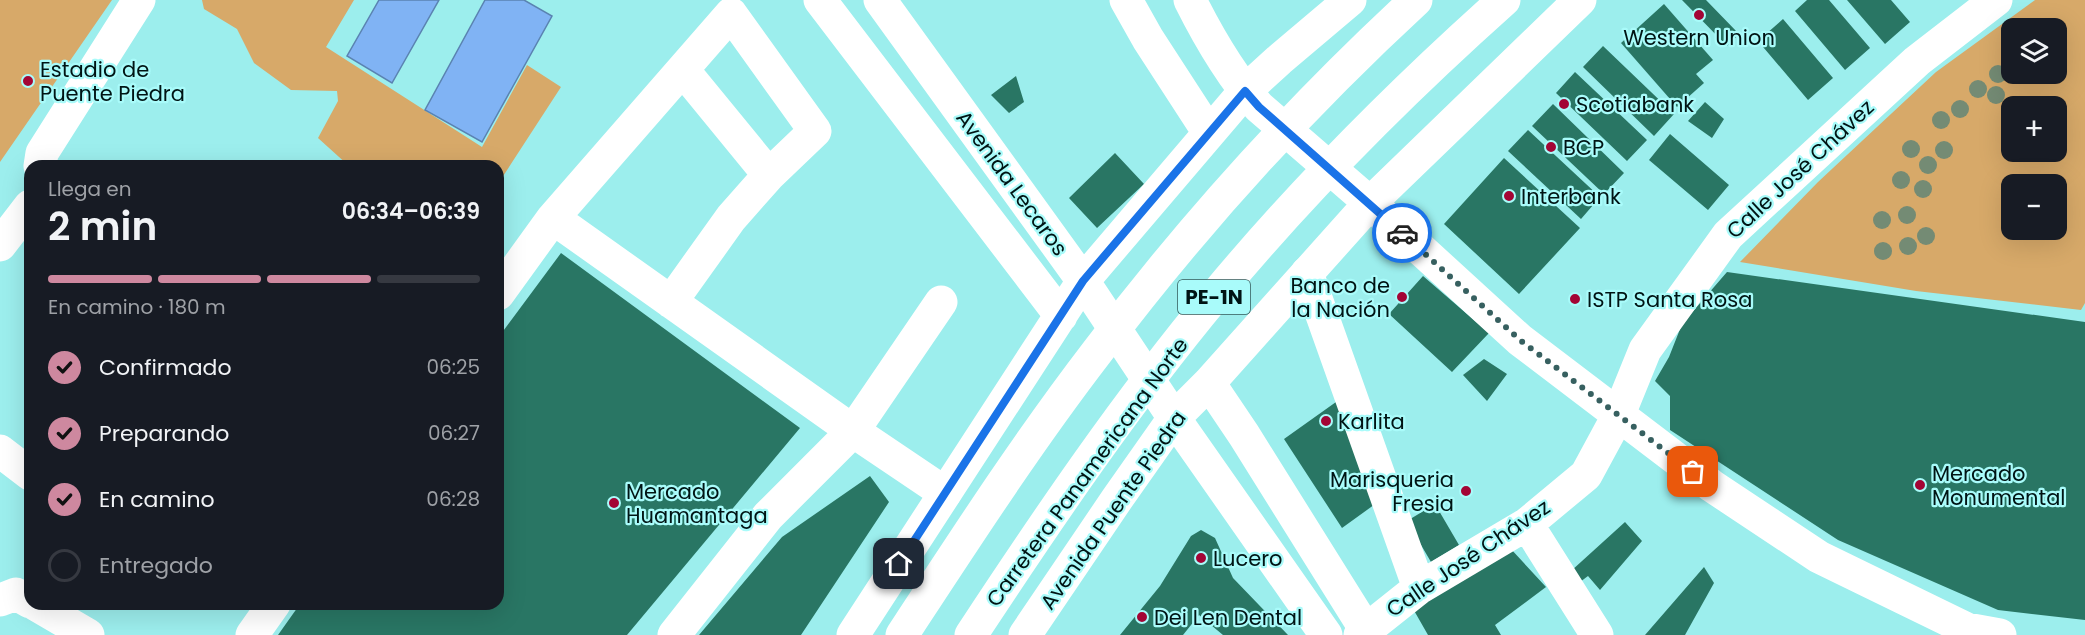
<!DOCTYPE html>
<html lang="es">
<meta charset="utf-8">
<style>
:root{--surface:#171b24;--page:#20242c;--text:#f1f3f6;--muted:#9ea1a6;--line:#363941;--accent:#ce889f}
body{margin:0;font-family:Poppins,sans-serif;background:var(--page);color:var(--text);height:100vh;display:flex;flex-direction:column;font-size:22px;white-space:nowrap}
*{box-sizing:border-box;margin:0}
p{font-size:20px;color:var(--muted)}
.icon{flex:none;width:33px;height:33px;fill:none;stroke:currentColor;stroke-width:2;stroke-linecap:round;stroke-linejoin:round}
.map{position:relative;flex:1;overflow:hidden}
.drawer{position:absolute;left:24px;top:160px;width:480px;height:450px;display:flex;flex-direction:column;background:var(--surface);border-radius:18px;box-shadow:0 6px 24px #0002}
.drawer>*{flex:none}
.controls{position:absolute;left:2001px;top:18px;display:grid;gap:12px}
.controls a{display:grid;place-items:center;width:66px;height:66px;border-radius:12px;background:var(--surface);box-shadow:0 6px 24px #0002;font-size:30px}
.pin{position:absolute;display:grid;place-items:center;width:51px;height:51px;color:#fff;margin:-26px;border-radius:12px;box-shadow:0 3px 9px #0006}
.courier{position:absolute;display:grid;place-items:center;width:60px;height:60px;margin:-30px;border:4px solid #1a73e8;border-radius:50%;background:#fff;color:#222;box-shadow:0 2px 8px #0007}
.headline em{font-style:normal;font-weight:600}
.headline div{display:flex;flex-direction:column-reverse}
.headline{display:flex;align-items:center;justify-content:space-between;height:102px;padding:0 24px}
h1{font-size:39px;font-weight:600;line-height:45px}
.bar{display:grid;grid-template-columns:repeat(4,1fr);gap:9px 6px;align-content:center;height:72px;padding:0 24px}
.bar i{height:8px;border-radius:4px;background:var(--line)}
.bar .on{background:var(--accent)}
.bar p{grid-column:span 4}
ol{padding:0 24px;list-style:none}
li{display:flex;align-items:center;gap:18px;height:66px}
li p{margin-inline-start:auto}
li .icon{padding:6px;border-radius:50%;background:var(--accent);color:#111;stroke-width:4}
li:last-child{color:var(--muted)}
li i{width:33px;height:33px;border:3px solid var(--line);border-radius:50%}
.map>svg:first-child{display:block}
.green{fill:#d7a969;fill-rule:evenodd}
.water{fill:#80b3f4;stroke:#5a83b1;stroke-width:1.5}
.building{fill:#297664}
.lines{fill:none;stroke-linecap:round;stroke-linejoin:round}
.minor{stroke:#fff;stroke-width:33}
.major{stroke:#fff;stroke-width:33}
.highway{stroke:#fff;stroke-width:33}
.tree{fill:#748b74}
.done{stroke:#376060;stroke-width:6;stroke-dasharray:0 10.8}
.route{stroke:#1a73e8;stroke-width:8}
.poi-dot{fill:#a30535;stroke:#a9fbfa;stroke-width:2}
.labels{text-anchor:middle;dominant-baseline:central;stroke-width:4.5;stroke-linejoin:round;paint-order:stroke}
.shield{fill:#a9fbfa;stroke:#335959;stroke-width:1.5}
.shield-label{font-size:20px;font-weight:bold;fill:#001414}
.poi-label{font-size:21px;fill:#001414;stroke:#a9fbfa;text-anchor:start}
.street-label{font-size:21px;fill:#001414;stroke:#a9fbfa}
</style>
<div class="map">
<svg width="2085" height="635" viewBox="0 0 2085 635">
<rect width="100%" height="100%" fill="#9ceeed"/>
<path class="green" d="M0 0H112L0 162Z
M202 0H354L326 47 482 147 527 65 561 87 498 184V166H349L318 138 338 101 337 91 291 90 254 63 237 29 204 9Z
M2035 0H2085V303L2081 310 1916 291 1740 262 1818 182 1936 72ZM2056 28V74H2012V28ZM2056 106V152H2012V106ZM2012 184H2056V230H2012Z"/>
<path class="water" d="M379 0H439L392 83 347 56Z
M485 0H524L552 16 482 142 425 110Z"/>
<path class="building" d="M1682 0H1706L1739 34 1727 46Z
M1807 0H1829L1870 48 1845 70 1795 11Z
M1847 0H1891L1910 22 1885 44Z
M1664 4 1713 60 1696 74 1704 83 1677 107 1621 43Z
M1783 19 1833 78 1808 100 1758 41Z
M1603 46 1674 114 1654 136 1583 67Z
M1575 72 1647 140 1627 161 1556 93Z
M1016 76 1024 102 1009 113 991 95Z
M1705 102 1724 119 1712 138 1688 121Z
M1553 104 1624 173 1604 194 1532 126Z
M1528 130 1600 197 1581 219 1508 151Z
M1670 134 1729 185 1708 210 1649 160Z
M1115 153 1144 184 1097 228 1069 198Z
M1504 158 1580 228 1519 294 1444 224Z
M561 253 800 428 627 635H278L300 604H498V338Z
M1727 272 2085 322V620L1998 610 1838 540 1670 430V396L1655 381 1669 357 1682 324Z
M1423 276 1489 333 1452 372 1389 314Z
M1484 359 1507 374 1487 401 1463 375Z
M1336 402 1378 502 1342 528 1284 439Z
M870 476 889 502 801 635H699L782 537Z
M1435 504 1459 545 1431 562 1407 521Z
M1625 522 1642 541 1600 590 1588 576 1580 582 1571 571Z
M1201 530 1215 538 1233 578 1288 635H1223L1199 615 1183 635H1120L1160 586 1191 536Z
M1510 548 1546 587 1495 625 1501 635H1428L1412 607Z
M1704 567 1714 583 1685 635H1645Z"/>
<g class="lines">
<path class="minor" d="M683 70 769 175
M40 166 42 153 139 0
M1370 203 1520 340 1712 486 1819 557 1967 629 2000 635
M553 218 853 431 941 302
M0 245 30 206
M1307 273 1419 588
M498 294 553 218 731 14 815 131 769 175 731 218 671 302
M0 451 30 474
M1527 524 1597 635
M0 600 16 594 30 602
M35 604 88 635
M252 635 274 604
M674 635 768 516 853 431 945 493
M1360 635 1419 588 1527 524 1586 475 1619 414 1645 350 1728 235 1917 61 1996 0"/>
<path class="major" d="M820 0 1061 316
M880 0 1083 281 1174 418 1326 635
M1126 0 1148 39 1209 133
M1190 0C1209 38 1231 76 1259 107L1370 203
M1209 383 1244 435 1369 635
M853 635 1083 281 1245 91 1279 60 1350 0
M1025 635 1117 499 1174 418 1209 383 1370 203 1580 0"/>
<path class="highway" d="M902 635C965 539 1027 443 1097 352 1192 226 1300 107 1416 0
M971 635C1048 518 1126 403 1215 296 1303 190 1402 91 1504 0"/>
</g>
<g class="tree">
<circle cx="1998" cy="74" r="9"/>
<circle cx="1978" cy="89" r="9"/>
<circle cx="1996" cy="95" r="9"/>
<circle cx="1960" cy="109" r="9"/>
<circle cx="1941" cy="120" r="9"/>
<circle cx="1911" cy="149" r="9"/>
<circle cx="1944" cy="150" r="9"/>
<circle cx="1928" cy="165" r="9"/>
<circle cx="1901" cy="180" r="9"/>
<circle cx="1923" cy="189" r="9"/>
<circle cx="1907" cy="215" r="9"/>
<circle cx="1882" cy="220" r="9"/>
<circle cx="1926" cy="236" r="9"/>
<circle cx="1908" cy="246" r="9"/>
<circle cx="1883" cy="251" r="9"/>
</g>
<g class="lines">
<path class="done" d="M1402 233 1520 340 1693 472"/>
<path class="route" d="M899 564 1083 281 1245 91 1259 107 1402 233"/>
</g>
<g class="poi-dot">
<circle cx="1699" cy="15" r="6"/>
<circle cx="28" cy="81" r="6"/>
<circle cx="1564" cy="104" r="6"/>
<circle cx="1551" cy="147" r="6"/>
<circle cx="1509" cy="196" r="6"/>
<circle cx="1402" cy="297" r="6"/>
<circle cx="1575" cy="299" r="6"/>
<circle cx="1326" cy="421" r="6"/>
<circle cx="1920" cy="485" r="6"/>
<circle cx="1466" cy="491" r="6"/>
<circle cx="614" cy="503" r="6"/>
<circle cx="1201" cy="558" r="6"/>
<circle cx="1142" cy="617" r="6"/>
</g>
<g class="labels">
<rect class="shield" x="1178" y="280" width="72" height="34" rx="4.5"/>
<g class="shield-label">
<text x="1214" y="297">PE-1N</text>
</g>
<g class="poi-label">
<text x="1699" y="37" text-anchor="middle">Western Union</text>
<text x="40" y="69">Estadio de<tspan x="40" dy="24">Puente Piedra</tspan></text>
<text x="1576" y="104">Scotiabank</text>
<text x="1563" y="147">BCP</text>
<text x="1521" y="196">Interbank</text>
<text x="1390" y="285" text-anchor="end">Banco de<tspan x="1390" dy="24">la Nación</tspan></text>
<text x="1587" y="299">ISTP Santa Rosa</text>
<text x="1338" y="421">Karlita</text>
<text x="1932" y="473">Mercado<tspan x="1932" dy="24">Monumental</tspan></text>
<text x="1454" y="479" text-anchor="end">Marisqueria<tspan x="1454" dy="24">Fresia</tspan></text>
<text x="626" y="491">Mercado<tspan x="626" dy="24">Huamantaga</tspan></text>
<text x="1213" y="558">Lucero</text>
<text x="1154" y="617">Dei Len Dental</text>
</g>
<g class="street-label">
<text transform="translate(1800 169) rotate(-43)">Calle José Chávez</text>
<text transform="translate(1012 183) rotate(54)">Avenida Lecaros</text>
<text transform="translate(1087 472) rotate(-54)">Carretera Panamericana Norte</text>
<text transform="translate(1113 510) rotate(-55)">Avenida Puente Piedra</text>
<text transform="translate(1468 558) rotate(-34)">Calle José Chávez</text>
</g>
</g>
</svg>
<div class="controls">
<a><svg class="icon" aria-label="layers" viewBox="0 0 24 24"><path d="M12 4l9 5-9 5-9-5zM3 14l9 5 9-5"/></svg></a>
<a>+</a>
<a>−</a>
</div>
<div class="pin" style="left:1693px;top:472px;background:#ea580c"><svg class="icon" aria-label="bag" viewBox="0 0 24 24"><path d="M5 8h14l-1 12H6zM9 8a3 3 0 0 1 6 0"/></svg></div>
<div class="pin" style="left:899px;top:564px;background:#1f2937"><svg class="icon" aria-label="home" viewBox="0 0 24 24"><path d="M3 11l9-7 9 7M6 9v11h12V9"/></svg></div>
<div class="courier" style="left:1402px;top:233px"><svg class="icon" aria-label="car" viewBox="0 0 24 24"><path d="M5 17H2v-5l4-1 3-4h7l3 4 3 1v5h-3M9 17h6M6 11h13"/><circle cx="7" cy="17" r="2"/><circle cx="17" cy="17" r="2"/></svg></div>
<section class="drawer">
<div class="headline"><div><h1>2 min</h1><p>Llega en</p></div><em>06:34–06:39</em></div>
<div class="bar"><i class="on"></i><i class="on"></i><i class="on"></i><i></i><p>En camino · 180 m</p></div>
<ol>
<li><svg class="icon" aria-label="check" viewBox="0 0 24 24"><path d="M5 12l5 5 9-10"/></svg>Confirmado<p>06:25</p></li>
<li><svg class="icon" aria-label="check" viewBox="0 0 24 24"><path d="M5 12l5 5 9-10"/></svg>Preparando<p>06:27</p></li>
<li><svg class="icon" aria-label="check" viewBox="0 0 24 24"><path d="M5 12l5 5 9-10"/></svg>En camino<p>06:28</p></li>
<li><i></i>Entregado</li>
</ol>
</section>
</div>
